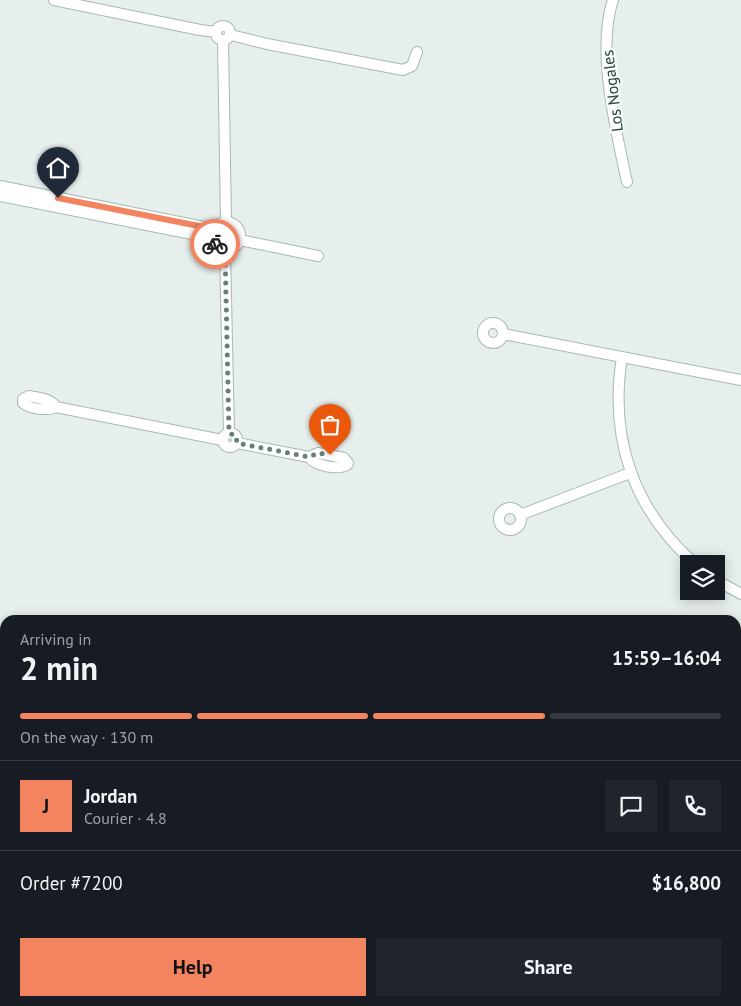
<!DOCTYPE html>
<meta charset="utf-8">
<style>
:root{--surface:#171b24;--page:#20242c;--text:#f1f3f6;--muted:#9ea1a6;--line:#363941;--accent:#f4845f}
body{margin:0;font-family:"PT Sans",sans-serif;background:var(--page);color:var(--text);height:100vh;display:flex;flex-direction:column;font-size:19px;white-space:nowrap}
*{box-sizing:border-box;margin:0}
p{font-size:16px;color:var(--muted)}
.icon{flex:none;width:28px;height:28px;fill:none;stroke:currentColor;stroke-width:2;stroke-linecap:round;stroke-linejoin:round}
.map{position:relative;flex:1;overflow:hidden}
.drawer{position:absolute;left:0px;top:615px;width:741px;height:391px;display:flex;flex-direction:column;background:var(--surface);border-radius:15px 15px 0 0;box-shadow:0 2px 12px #0003}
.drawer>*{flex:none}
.controls{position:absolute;left:680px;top:555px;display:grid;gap:10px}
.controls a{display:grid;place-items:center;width:45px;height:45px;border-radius:0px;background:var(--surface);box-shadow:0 2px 12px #0003;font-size:25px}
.pin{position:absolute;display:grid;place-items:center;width:42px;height:42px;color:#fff;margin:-51px -21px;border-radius:50% 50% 50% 0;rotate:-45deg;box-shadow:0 0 5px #0007}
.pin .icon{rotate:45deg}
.courier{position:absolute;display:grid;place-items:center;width:50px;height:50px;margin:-25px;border:4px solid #f4845f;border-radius:50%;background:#fff;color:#222;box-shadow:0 1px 6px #0007}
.headline em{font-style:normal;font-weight:700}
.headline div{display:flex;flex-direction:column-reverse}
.headline{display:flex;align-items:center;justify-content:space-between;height:85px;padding:0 20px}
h1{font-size:32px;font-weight:700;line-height:38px}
.bar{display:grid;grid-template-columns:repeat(4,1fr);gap:8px 5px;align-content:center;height:60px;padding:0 20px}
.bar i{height:6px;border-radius:4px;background:var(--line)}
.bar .selected{background:var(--accent)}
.bar p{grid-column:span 4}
.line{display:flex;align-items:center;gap:12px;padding:0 20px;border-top:1px solid var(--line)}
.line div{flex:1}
.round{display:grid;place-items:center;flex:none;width:52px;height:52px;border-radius:0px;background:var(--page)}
.button{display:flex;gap:10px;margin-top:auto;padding:10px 20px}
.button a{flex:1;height:58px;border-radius:0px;background:var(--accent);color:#111;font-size:20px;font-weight:700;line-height:58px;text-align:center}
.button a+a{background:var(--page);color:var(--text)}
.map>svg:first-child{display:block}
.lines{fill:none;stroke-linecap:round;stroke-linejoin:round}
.minor-casing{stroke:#a8b8b2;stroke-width:12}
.minor{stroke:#fff;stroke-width:10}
.wall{fill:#a1aea9}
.shaded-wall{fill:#838d89}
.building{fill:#bbcac4;stroke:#838d89}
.done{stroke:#687f78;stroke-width:5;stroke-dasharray:0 9}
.route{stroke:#f4845f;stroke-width:6}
.labels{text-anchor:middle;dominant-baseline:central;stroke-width:4.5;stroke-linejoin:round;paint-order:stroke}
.street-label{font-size:16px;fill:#24423a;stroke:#f7fbf9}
</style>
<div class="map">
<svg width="741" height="1006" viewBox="0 0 741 1006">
<rect width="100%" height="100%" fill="#e6efeb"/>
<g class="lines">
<defs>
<path id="minor" d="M54 0 200 30 216 32
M613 0C596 49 616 131 627 182
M216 33a7 7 0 1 1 14 0a7 7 0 1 1-14 0Z
M231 35 267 44 403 70 412 66 417 52
M223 41 226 222
M0 186 214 229
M0 196 212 238
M212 236a14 14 0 1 1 28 0a14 14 0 1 1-28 0Z
M240 240 318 256
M225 250 229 433
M483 333a10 10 0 1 1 20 0a10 10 0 1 1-20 0Z
M503 334 741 380
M622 357C609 438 633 509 695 564
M56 407C50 398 39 398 29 396L23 399V403C30 409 48 411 56 407L222 440
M223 440a7 7 0 1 1 14 0a7 7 0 1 1-14 0Z
M237 443 309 457C315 466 337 470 347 465L348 463 344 458 318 453 309 457
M499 519a11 11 0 1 1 22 0a11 11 0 1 1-22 0Z
M520 515 630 473
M716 580 741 594
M736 755H741
M736 766H741
M0 776H5
M0 790H5
M110 1001V1006
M378 1001 379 1006"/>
</defs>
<use href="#minor" class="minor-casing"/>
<use href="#minor" class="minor"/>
</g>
<path class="wall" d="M313 1001H332L333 1006H313Z
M421 1001H463V1003L461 1006H438V1002L421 1003Z"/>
<path class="shaded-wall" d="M422 1001H439L438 1002 421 1003Z
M463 1003 461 1006H455L456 1004Z"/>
<path class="building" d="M317 1001H332L333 1006H317Z
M442 1001H463V1003L456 1004V1006H442Z"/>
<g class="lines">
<path class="done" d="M215 244 221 249 225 250 229 433 236 436 237 443 309 457 318 453 330 455"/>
<path class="route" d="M58 198 214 229 212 238 215 244"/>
</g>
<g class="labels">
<g class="street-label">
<text transform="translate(612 91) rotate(-97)">Los Nogales</text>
</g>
</g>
</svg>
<div class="controls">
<a><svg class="icon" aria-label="layers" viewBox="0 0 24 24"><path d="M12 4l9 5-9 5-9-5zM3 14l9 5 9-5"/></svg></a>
</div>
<div class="pin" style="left:330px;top:455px;background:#ea580c"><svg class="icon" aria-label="bag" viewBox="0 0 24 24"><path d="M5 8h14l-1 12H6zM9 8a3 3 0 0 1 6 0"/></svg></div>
<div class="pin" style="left:58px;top:198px;background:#1f2937"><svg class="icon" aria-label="home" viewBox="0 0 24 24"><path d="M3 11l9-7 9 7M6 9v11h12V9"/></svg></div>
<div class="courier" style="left:215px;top:244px"><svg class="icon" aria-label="bike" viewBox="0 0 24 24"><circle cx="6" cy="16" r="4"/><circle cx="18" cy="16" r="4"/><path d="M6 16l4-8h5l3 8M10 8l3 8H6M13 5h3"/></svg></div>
<section class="drawer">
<div class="headline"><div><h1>2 min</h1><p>Arriving in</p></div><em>15:59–16:04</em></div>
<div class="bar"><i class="selected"></i><i class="selected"></i><i class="selected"></i><i></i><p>On the way · 130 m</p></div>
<div class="line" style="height:90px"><b class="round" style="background:var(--accent);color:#111">J</b><div><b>Jordan</b><p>Courier · 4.8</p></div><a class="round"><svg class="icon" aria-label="chat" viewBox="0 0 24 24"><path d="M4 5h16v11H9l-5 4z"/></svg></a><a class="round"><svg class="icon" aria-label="phone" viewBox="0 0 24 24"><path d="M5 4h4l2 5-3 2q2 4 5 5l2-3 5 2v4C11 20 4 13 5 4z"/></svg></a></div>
<div class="line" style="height:65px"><div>Order #7200</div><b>$16,800</b></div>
<div class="button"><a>Help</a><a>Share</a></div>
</section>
</div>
